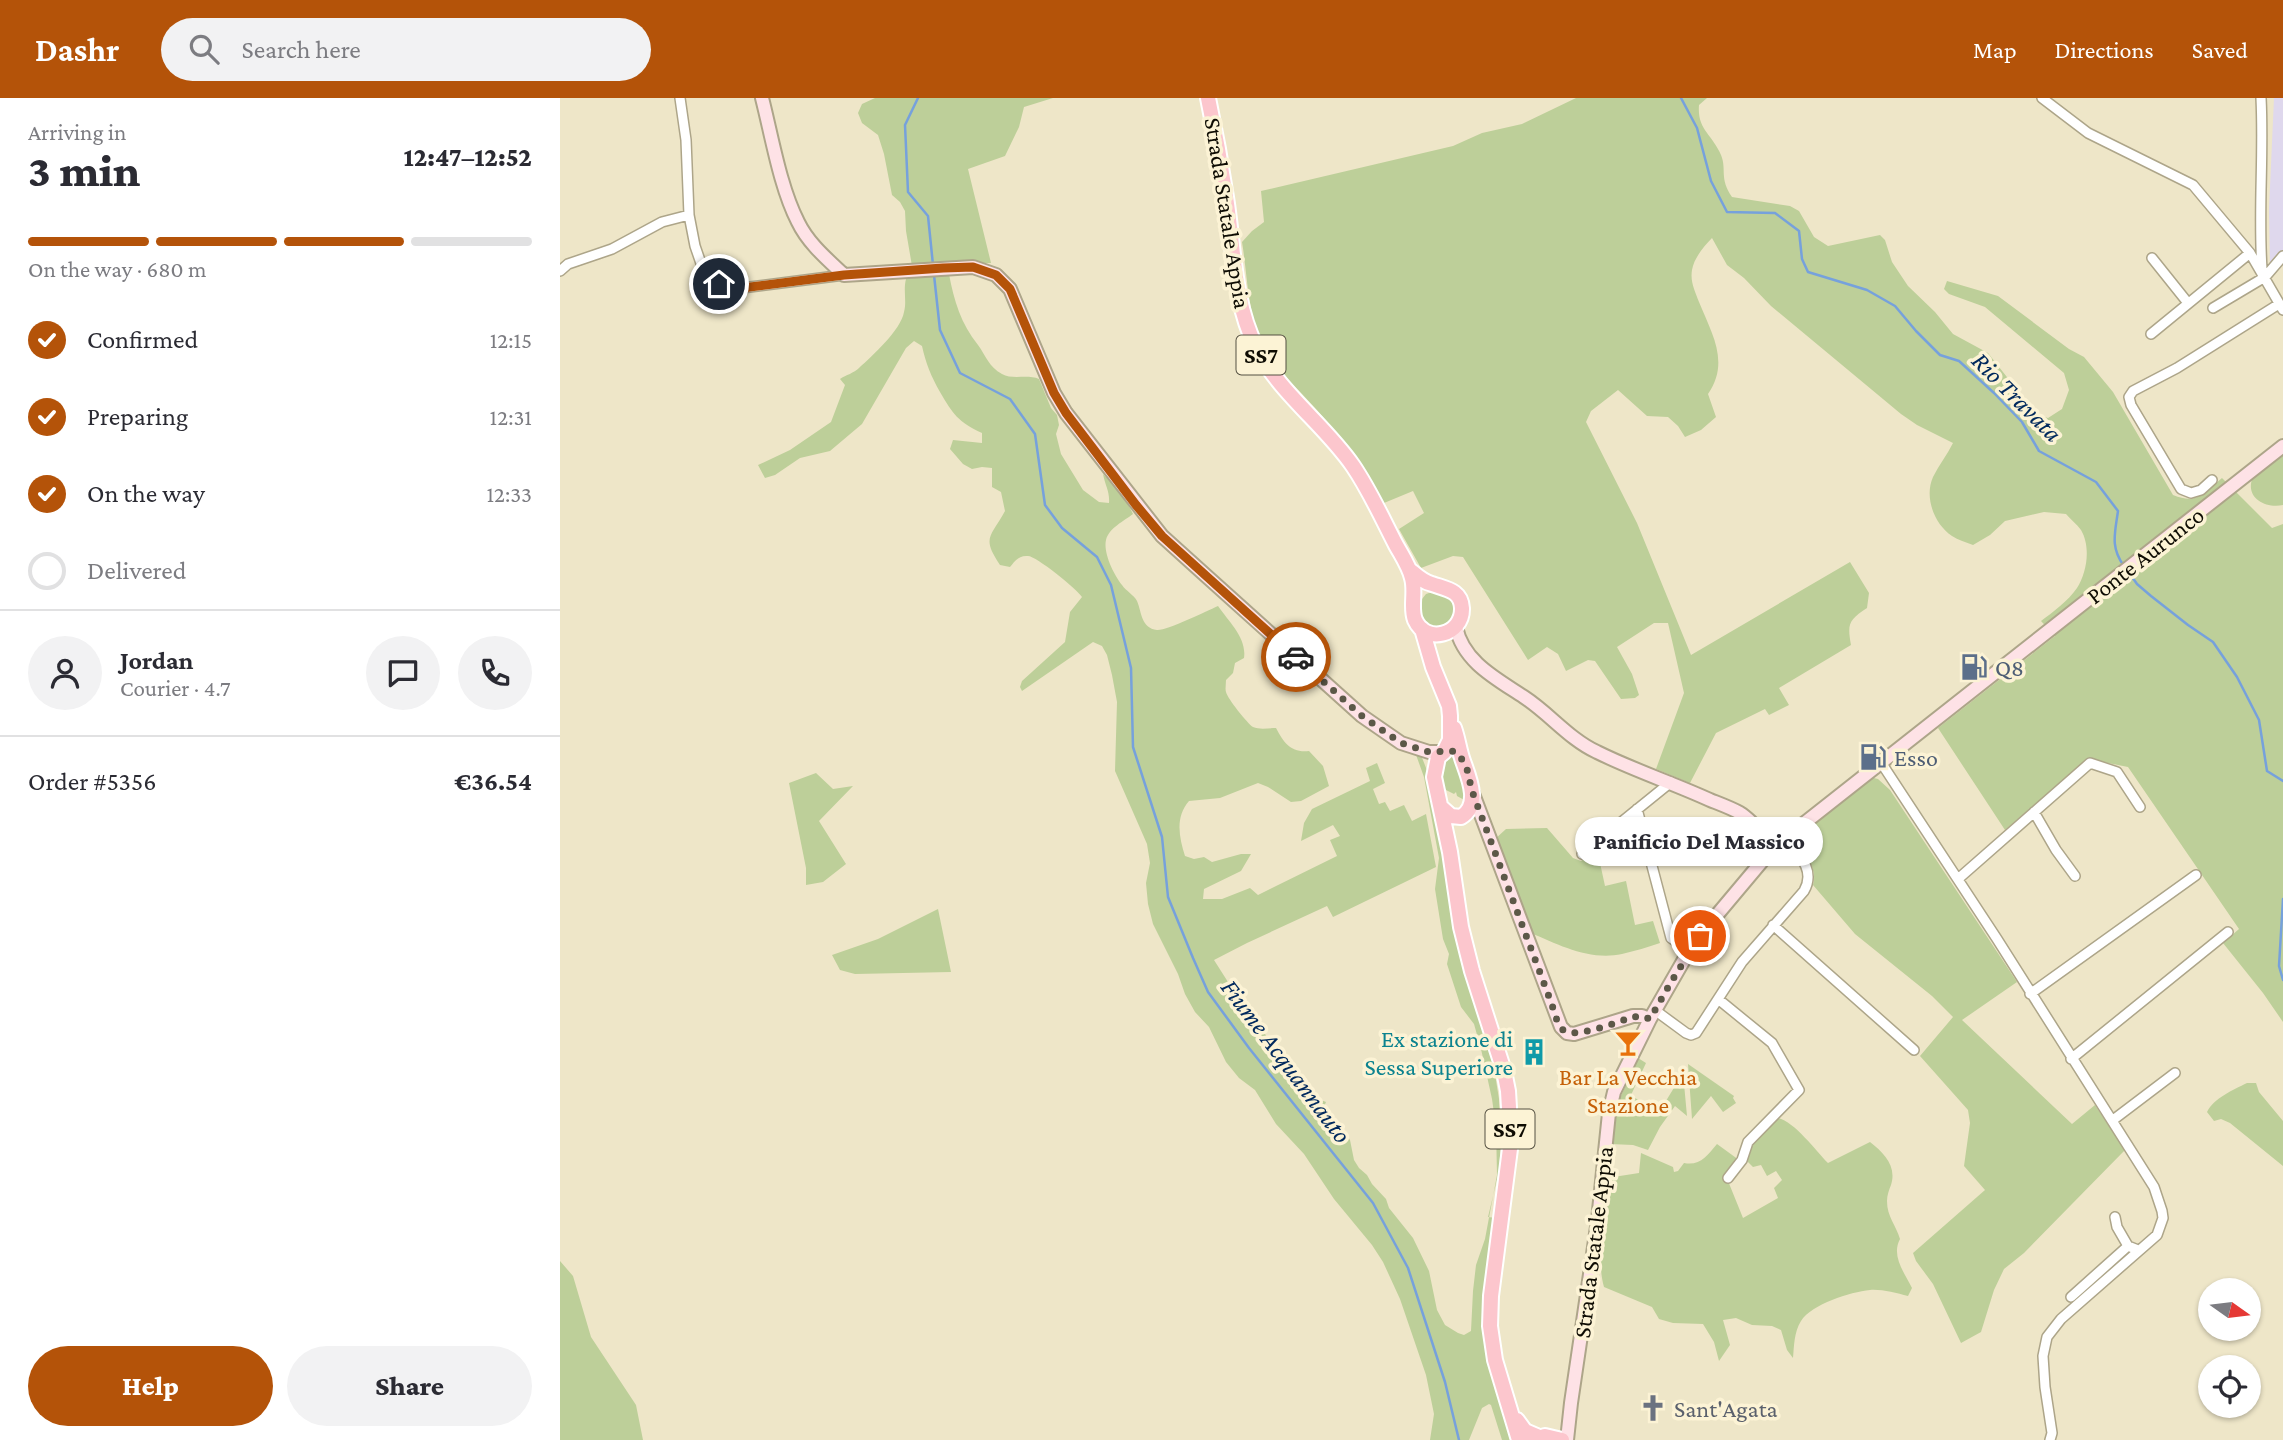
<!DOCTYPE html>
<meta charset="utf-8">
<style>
:root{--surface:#fff;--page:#f2f2f3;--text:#2b2b33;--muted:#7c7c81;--line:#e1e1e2;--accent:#b45309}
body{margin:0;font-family:"Crimson Pro",serif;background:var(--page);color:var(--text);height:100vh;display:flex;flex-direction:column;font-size:26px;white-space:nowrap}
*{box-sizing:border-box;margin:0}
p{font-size:23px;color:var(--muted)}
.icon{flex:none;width:38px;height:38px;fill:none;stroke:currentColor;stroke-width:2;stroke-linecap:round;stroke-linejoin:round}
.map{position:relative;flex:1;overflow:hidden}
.details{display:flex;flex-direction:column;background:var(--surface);width:560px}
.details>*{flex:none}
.needle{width:46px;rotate:104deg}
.fabs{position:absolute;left:1638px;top:1180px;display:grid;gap:14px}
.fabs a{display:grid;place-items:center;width:63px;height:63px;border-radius:50%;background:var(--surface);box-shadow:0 2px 5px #0004;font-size:35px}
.pin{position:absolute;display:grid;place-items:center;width:60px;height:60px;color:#fff;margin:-30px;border:4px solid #fff;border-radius:50%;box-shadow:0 2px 7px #0007}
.courier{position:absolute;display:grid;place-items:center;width:70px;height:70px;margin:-35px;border:5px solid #b45309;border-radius:50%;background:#fff;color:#222;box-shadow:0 2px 9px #0007}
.bubble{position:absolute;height:49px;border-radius:24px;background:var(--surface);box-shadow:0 2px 5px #0004;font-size:23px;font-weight:800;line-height:49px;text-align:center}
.head em{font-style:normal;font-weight:800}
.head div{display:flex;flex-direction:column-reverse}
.head{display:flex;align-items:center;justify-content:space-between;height:119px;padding:0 28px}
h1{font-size:46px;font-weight:800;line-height:52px}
.bar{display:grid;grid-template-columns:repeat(4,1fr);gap:10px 7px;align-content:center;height:84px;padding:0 28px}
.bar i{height:9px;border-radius:5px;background:var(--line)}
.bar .active{background:var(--accent)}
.bar p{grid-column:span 4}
.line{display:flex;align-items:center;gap:18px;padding:0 28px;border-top:2px solid var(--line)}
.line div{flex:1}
.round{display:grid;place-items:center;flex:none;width:74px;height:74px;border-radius:37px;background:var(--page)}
ol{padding:0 28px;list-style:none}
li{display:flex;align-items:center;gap:21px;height:77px}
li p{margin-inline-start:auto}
li .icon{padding:7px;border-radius:50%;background:var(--accent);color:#fff;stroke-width:4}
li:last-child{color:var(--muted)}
li i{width:38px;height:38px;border:4px solid var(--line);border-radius:50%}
.action{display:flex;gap:14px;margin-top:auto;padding:14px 28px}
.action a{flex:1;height:80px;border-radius:42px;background:var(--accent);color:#fff;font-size:28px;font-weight:800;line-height:80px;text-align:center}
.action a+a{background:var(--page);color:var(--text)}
header{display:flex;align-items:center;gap:42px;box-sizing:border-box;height:98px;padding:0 35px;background:var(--accent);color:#fff}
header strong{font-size:33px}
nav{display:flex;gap:38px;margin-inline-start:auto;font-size:24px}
.search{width:490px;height:63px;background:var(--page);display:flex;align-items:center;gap:18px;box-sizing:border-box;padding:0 24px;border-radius:38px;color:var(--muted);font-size:26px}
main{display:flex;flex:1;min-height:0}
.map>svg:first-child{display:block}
.industrial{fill:#dfd8ed}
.green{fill:#bdcf99}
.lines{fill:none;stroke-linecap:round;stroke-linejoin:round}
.stream{stroke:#76a1dc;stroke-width:2.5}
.street-casing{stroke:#ada589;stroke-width:12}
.secondary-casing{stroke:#ada589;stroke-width:16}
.primary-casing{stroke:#fff;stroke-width:18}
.street{stroke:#fff;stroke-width:9}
.secondary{stroke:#fee2e6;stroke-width:12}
.primary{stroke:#fcc6cd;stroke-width:14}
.done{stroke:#5c5848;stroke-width:7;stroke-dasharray:0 12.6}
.route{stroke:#b45309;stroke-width:9}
.labels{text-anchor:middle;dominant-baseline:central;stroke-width:7;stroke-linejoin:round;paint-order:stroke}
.shield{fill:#fcf3d5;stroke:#555142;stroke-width:2}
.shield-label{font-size:23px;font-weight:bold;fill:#0e0c03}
.street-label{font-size:24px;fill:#0e0c03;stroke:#fcf3d5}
.service-label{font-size:24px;fill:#4e5e75;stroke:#fcf3d5;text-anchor:start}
.culture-label{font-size:24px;fill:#0d838f;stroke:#fcf3d5;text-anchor:end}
.food-label{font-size:24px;fill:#c56008;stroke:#fcf3d5}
.worship-label{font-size:24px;fill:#5b616d;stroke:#fcf3d5;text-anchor:start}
.water-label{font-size:26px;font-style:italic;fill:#00295d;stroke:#fcf3d5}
</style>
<header>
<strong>Dashr</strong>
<div class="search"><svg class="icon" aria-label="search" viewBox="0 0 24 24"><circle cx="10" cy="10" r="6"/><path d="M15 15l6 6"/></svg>Search here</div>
<nav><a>Map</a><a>Directions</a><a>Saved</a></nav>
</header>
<main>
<section class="details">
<div class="head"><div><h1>3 min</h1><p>Arriving in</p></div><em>12:47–12:52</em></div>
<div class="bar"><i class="active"></i><i class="active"></i><i class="active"></i><i></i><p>On the way · 680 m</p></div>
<ol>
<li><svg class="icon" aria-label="check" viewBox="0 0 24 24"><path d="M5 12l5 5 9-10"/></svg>Confirmed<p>12:15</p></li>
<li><svg class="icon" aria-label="check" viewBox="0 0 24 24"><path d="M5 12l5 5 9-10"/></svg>Preparing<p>12:31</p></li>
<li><svg class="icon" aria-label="check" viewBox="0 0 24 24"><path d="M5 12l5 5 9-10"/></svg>On the way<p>12:33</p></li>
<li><i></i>Delivered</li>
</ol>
<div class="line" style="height:126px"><a class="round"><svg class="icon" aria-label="person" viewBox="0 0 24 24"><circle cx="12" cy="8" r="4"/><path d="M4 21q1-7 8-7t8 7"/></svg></a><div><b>Jordan</b><p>Courier · 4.7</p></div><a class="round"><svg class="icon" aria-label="chat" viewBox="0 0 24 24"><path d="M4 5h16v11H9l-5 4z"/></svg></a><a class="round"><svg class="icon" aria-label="phone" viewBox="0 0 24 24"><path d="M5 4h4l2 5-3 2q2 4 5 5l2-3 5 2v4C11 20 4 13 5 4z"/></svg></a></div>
<div class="line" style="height:91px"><div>Order #5356</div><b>€36.54</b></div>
<div class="action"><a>Help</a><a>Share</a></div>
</section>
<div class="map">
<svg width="1723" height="1342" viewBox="0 0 1723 1342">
<rect width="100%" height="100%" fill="#eee6c8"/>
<path class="industrial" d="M1714 0H1723V153L1710 168 1709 111Z"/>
<path class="green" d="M315 0H493L464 9 459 29 445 58 408 71 431 165 352 168 346 133 345 113 340 104 332 97 324 56 318 37 302 25 298 15 302 6Z
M1016 0H1147L1139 7C1137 32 1152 36 1161 57 1167 72 1159 80 1172 99L1230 108 1239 113 1254 139 1268 148 1320 137 1325 142 1332 164 1348 188 1375 214 1393 236 1428 255 1454 288 1469 314 1488 320 1502 311 1509 292 1504 275 1425 209 1389 196 1384 191 1387 183 1438 198 1509 251 1524 259 1553 294 1613 397C1638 407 1644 395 1662 380L1712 430 1723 426V924L1703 895 1663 845 1679 831 1568 669 1528 661 1445 732 1378 630 1495 538 1481 523C1493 514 1508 503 1517 490 1527 474 1531 449 1521 432 1517 426 1510 421 1506 416L1484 414 1445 423 1430 437 1413 447C1406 444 1398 442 1392 438 1374 426 1364 399 1373 379 1379 367 1387 357 1393 345L1357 327 1341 316 1211 208 1184 180 1167 167 1152 140C1144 148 1134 160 1132 172 1130 184 1135 193 1139 204 1152 236 1170 264 1148 296L1156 319 1141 332 1125 339 1118 328 1108 319 1087 318 1058 292 1031 313 1026 324 1077 425 1131 557 1290 464 1309 495 1307 510C1289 522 1287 525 1291 547L1219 590 1229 607 1209 617 1205 611 1156 635 1130 685 1096 671 1124 595 1108 525H1094L1057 549 1072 576 1079 597 1075 600 1061 601 1035 563 1028 562 1006 573 998 556 987 549 968 562 903 459 893 458 861 470 839 431 864 415 853 393 824 405C806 374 785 345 762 318 742 294 715 272 701 244 688 216 687 174 682 144L692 133 704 124 701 93 893 48 922 35 962 26Z
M389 176C394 203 401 226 418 247 426 258 429 269 442 276 452 282 468 276 479 281L491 310 497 317 499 327 496 336 501 356 523 392 539 404 549 405C550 394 545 387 543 376L564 398 573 416C564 423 549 430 546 442 543 455 554 477 562 487 566 493 574 497 577 503 582 515 581 530 597 532 606 533 647 513 658 508 669 524 687 540 684 560L675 565 673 575 666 582C666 586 665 591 666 594 667 600 688 626 693 629 700 632 709 630 716 630 724 645 731 655 749 653L763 668 769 688 741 703 731 704 708 689 698 685 660 700 629 703C615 719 619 739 625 758L634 761 644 759 652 764 681 756H691L681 773 644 791 643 801H662L690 790 698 797 777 758 770 742 780 738 773 727 741 743 744 725 752 711 810 683 806 670 817 665 825 685 813 691 819 706 825 704 830 713 844 707 852 723 866 716 876 769 773 819 767 808 687 845 654 862 682 906 698 919 706 938 720 952 742 986 756 1000 766 1004 762 1013 767 1022 784 1034 790 1042 794 1062 799 1070 807 1077 812 1086 826 1101 829 1110 853 1140 869 1173 877 1212 885 1227 898 1235 904 1237 911 1233 913 1193 916 1167 925 1141 937 1077 936 1029 932 1001 921 951 914 926 901 909 887 866 889 856 883 841 875 791 879 760 864 679 855 654 861 657 873 688 931 951 939 1001 941 1043 939 1073 928 1119 936 1120 925 1230 933 1280 955 1342H942L931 1307 929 1306 922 1310 909 1342H870L874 1316 866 1277 840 1201 823 1164 812 1147 774 1101 744 1056 716 1026 695 992 679 980 666 964 649 929 635 914 625 896 618 876 593 826 588 806 586 785 590 765 587 746 555 673 557 604 552 577 547 557 542 548 533 544 462 593 460 589 462 583 505 544 510 514 522 499C517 491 476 458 468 458 459 457 455 463 450 469L440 467C421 439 431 439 445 413L441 394 432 389V370L422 369 412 371 403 366 390 351 393 342 422 345V335C398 324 393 316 380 294 371 278 366 266 362 248L354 243 346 250 302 326 270 353 240 360 215 377 205 380 198 367 230 352 271 324 285 287 280 281C286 277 294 275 299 270 312 258 341 232 344 214 347 203 343 193 346 181Z
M1723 356V407C1705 411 1684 399 1693 379Z
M878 492 895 502V521L880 532 862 525 858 506 866 496Z
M891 659C906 669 905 687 906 703L897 698 896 694 894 696 882 690 880 680 883 663Z
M256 675 273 691 293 688 259 723 286 766 263 784 246 787V770L229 685Z
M1310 679 1318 681 1330 692 1457 884 1402 922 1512 1026 1535 1007 1565 1052 1464 1155 1444 1171 1434 1192 1421 1234 1401 1245 1373 1186 1356 1163 1353 1155 1425 1092 1404 1068 1410 1025 1408 1012 1360 958 1393 919 1372 898 1295 836 1253 787C1258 770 1245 756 1234 743Z
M987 730 1013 760 1021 763 1037 751 1045 788 1066 783 1075 827 1093 823 1100 845C1088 849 1075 853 1062 856 1030 863 999 847 971 835L934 742 946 731Z
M378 811 391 874 295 876 280 872 272 857 318 841Z
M1078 960 1086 965 1071 997 1098 1016 1123 975 1127 1018 1115 1008 1100 1029 1088 1052 1073 1047 1050 1046 1056 1009Z
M1128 966 1174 998 1173 1000 1176 1005 1163 1014 1151 998 1132 1021Z
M1687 985H1696L1699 994 1723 1023V1068L1670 1025 1661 1021 1654 1023 1647 1014C1654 1000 1673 992 1687 985Z
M1218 1020C1235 1024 1255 1052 1268 1065L1310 1044C1324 1055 1337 1068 1331 1087 1329 1092 1327 1097 1327 1103 1327 1119 1336 1127 1340 1141 1331 1158 1344 1174 1352 1190L1348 1198C1336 1195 1321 1191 1310 1192 1290 1194 1252 1206 1241 1223 1234 1234 1234 1248 1233 1260L1227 1252 1221 1232 1212 1228 1192 1227 1176 1220 1163 1222 1170 1247 1159 1263 1154 1244 1143 1226 1113 1225 1099 1221 1092 1209 1044 1189C1035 1157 1046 1113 1047 1080L1079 1075 1081 1055 1113 1069 1114 1074 1118 1073 1124 1065C1140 1068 1147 1058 1157 1046L1179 1062 1166 1078 1183 1120 1218 1100 1214 1090 1222 1082 1216 1073 1207 1078 1201 1067 1193 1069 1186 1062 1191 1047Z
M0 1163 13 1178 31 1239 76 1307 83 1342H0Z"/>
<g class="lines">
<path class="stream" d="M358 0 345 27 348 94 368 118 373 167
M1121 0 1137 30 1151 83 1167 114 1215 115 1239 133 1242 161 1248 174 1307 192 1335 208 1356 233 1380 257 1399 263 1434 295 1462 324 1479 353 1536 384 1558 413C1555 435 1550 449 1564 468
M374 177 380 232 400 275 450 301 475 336 485 407 502 430 537 459 551 487 571 570 573 649 602 739 608 799 633 860 648 894 689 950 813 1105 848 1170 885 1284 899 1342
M1570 476 1577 486 1591 498 1628 527 1653 544 1677 579 1699 622 1707 673 1723 683
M1723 801 1719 868 1723 882"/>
<defs>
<path id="street" d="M120 0 126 42 129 117 135 148 144 174 159 185 182 190 284 177
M1482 0 1528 35 1633 87 1690 155 1723 212
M1701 0C1704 57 1698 114 1702 171
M1592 160 1628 205
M0 173 8 166 52 151 102 124 129 117
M1653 210 1705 179 1723 158
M1591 236 1690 155
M1652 382 1641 392 1631 395 1621 391 1571 307 1569 299 1573 293 1617 270 1719 206
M1322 666 1437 841 1594 1089 1602 1113 1603 1120 1597 1137 1501 1221 1487 1239 1483 1258 1485 1289 1492 1335 1490 1342
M1077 711 1111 840 1129 853
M1474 714 1496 752 1515 778
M1022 756 1111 684
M1398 781 1530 665 1557 674 1580 709
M1213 827 1354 952
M1470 896 1636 777
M1158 901 1212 945 1239 992 1188 1044 1182 1062 1168 1080
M1096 913 1126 935 1131 937 1136 935 1182 864 1244 793C1256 772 1239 757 1225 740
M1511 961 1668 834
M1553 1022 1615 975
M1555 1119 1557 1129 1568 1148
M1511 1199 1568 1148 1578 1152"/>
<path id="secondary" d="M202 0C212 39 220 89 238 124 248 145 267 161 284 177L413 169 436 177 450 191 494 295 506 315 602 438 643 475 802 618 841 645 869 654H882
M896 529C903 564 937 581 964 599 990 616 1009 641 1037 654 1073 672 1113 685 1150 702 1160 706 1171 710 1180 715 1193 723 1203 737 1214 749
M912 693 1001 929 1007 935 1014 936 1073 918H1082L1090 921
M1007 1342 1011 1305 1038 1122 1049 1015 1054 994 1090 921 1129 853 1151 824 1214 749 1723 348"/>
<path id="primary" d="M648 0C655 33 661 66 666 99 674 149 673 203 696 249 719 295 764 326 793 368 810 393 822 420 836 447 842 458 849 468 852 480 856 494 850 510 855 522 866 547 903 537 902 510 901 492 886 491 872 486 863 484 857 478 850 472
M862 531 873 569 889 608 890 618V642L884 654 878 659 874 679 890 754 901 829 912 873 944 973 948 993 951 1043 931 1198 930 1228 935 1262 959 1342
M882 710 891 718 901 719C921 707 909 680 903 663 899 652 898 641 894 630
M957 1322 965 1333 979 1339
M973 1342 985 1338 1002 1342"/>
</defs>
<use href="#street" class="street-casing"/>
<use href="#secondary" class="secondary-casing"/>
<use href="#primary" class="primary-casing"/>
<use href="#street" class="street"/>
<use href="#secondary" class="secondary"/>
<use href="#primary" class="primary"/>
</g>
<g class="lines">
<path class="done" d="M736 559 802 618 841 645 869 654 892 653 899 656 907 671 912 693 991 904C994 912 996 924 1002 931 1012 943 1059 923 1073 919L1082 918 1090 921 1111 884 1140 838"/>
<path class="route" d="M159 186 182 190 284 177 383 170 413 169 436 177 450 191 494 295 506 315 576 407 602 438 736 559"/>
</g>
<defs>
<symbol id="fuel-bare" viewBox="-9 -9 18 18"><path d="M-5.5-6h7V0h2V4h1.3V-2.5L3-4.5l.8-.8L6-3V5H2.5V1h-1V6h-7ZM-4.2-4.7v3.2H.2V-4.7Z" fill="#5c6f8a" stroke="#fcf3d5" stroke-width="2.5" paint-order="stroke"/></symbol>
<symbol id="bar-bare" viewBox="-9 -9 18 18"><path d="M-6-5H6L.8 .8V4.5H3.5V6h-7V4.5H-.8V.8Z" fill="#e8710a" stroke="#fcf3d5" stroke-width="2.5" paint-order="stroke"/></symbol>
<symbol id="building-bare" viewBox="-9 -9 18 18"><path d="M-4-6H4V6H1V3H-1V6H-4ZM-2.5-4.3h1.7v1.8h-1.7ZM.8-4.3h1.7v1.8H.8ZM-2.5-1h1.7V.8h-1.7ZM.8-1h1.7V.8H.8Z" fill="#0f9aa8" stroke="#fcf3d5" stroke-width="2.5" paint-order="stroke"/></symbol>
<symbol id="church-bare" viewBox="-9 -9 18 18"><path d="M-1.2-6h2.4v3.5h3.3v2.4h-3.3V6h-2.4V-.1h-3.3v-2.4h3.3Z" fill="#6b7280" stroke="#fcf3d5" stroke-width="2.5" paint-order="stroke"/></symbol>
</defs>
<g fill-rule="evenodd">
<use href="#fuel-bare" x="1395" y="550" width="38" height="38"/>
<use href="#fuel-bare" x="1294" y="640" width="38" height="38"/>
<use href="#bar-bare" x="1049" y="926" width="38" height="38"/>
<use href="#building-bare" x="955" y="935" width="38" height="38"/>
<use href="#church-bare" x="1074" y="1291" width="38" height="38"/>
</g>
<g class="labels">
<g class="shield">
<rect x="676.5" y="237.5" width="49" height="39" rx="5"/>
<rect x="925.5" y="1011.5" width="49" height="39" rx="5"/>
</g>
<g class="shield-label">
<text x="701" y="257">SS7</text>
<text x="950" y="1031">SS7</text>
</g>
<g class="street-label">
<text transform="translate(668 115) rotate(81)">Strada Statale Appia</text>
<text transform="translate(1585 457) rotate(-38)">Ponte Aurunco</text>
<text transform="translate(1033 1144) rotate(-83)">Strada Statale Appia</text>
</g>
<g class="service-label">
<text x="1435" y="569">Q8</text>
<text x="1334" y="659">Esso</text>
</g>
<g class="culture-label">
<text x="953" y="940">Ex stazione di<tspan x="953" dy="28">Sessa Superiore</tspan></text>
</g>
<g class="food-label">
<text x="1068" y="978">Bar La Vecchia<tspan x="1068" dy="28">Stazione</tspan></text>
</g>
<g class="worship-label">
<text x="1114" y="1310">Sant'Agata</text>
</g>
<g class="water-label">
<text transform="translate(1457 299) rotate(45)">Rio Travata</text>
<text transform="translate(726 963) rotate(53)">Fiume Acquannauto</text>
</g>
</g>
</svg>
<div class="fabs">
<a><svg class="needle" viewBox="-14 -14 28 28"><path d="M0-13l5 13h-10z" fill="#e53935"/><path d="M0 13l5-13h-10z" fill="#7c7c81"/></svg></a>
<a><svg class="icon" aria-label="locate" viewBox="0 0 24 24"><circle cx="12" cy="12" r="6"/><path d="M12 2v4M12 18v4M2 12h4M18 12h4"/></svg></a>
</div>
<div class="pin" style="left:1140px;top:838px;background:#ea580c"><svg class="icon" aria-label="bag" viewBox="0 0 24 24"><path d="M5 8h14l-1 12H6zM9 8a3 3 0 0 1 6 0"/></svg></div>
<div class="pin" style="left:159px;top:186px;background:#1f2937"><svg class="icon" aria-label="home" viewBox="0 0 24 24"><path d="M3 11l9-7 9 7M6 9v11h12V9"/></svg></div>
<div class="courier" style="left:736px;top:559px"><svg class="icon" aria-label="car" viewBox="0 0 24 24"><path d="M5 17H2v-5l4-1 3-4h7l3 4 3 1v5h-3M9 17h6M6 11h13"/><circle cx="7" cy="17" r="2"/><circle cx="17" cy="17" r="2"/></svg></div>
<div class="bubble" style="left:1015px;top:719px;width:248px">Panificio Del Massico</div>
</div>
</main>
